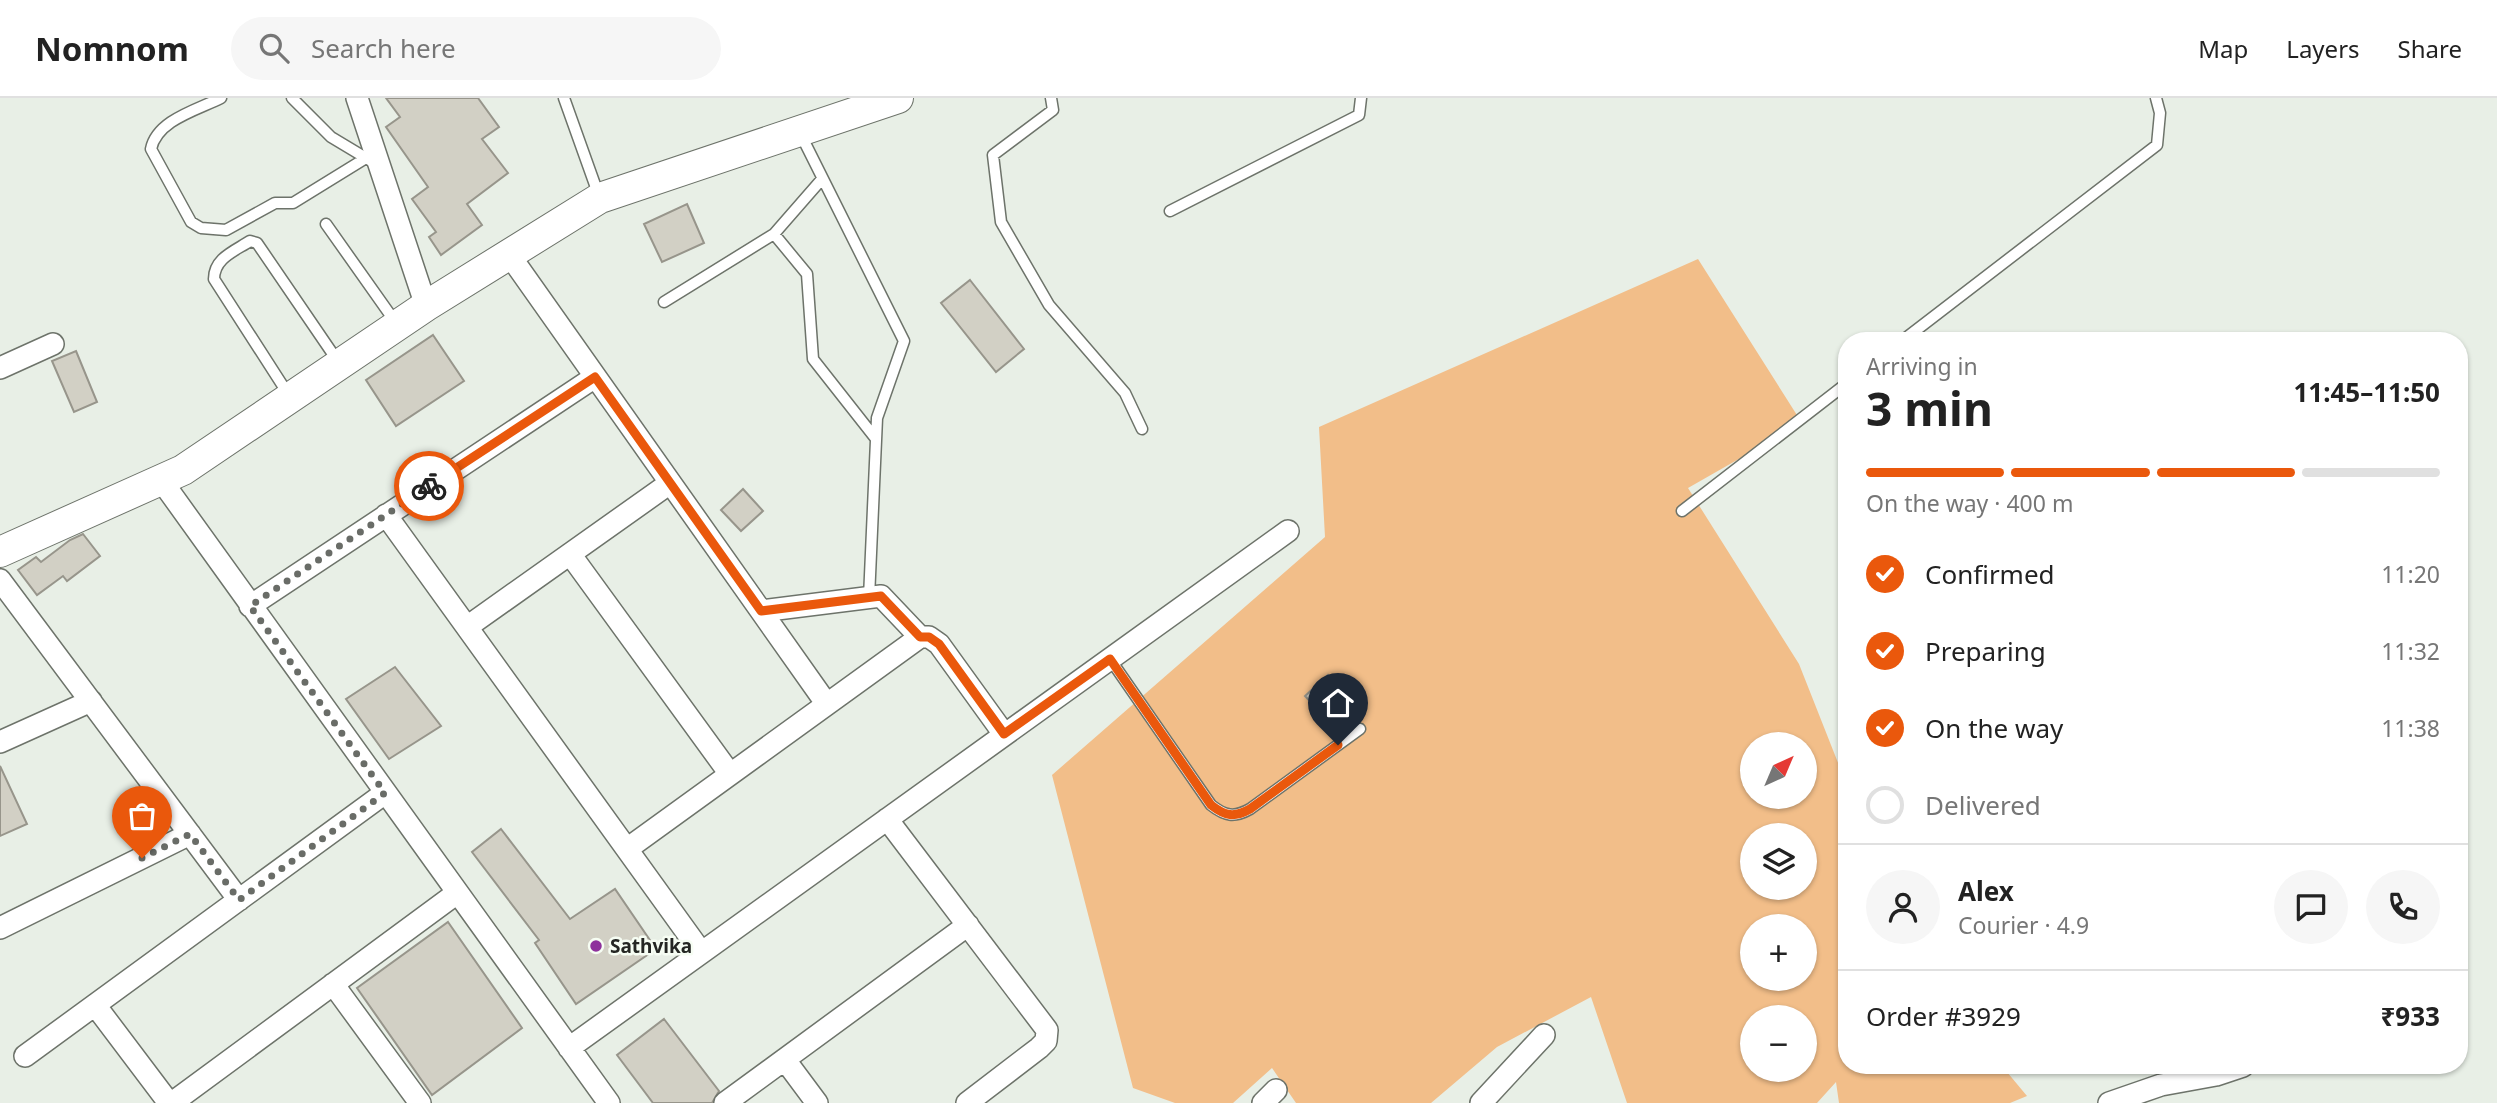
<!DOCTYPE html>
<meta charset="utf-8">
<style>
:root{--surface:#fff;--page:#f6f6f6;--text:#222;--muted:#767676;--line:#e0e0e0;--accent:#ea580c}
body{margin:0;font-family:"Noto Sans",sans-serif;background:var(--page);color:var(--text);height:100vh;display:flex;flex-direction:column;font-size:26px;white-space:nowrap}
*{box-sizing:border-box;margin:0}
p{font-size:23px;color:var(--muted)}
.icon{flex:none;width:38px;height:38px;fill:none;stroke:currentColor;stroke-width:2;stroke-linecap:round;stroke-linejoin:round}
.map{position:relative;flex:1;overflow:hidden}
.sheet{position:absolute;left:1838px;top:234px;width:630px;height:742px;display:flex;flex-direction:column;background:var(--surface);border-radius:28px;box-shadow:0 2px 5px #0004}
.sheet>*{flex:none}
.needle{width:46px;rotate:44deg}
.fabs{position:absolute;left:1740px;top:634px;display:grid;gap:14px}
.fabs a{display:grid;place-items:center;width:77px;height:77px;border-radius:50%;background:var(--surface);box-shadow:0 2px 5px #0004;font-size:35px}
.pin{position:absolute;display:grid;place-items:center;width:60px;height:60px;color:#fff;margin:-72px -30px;border-radius:50% 50% 50% 0;rotate:-45deg;box-shadow:0 0 7px #0007}
.pin .icon{rotate:45deg}
.courier{position:absolute;display:grid;place-items:center;width:70px;height:70px;margin:-35px;border:5px solid #ea580c;border-radius:50%;background:#fff;color:#222;box-shadow:0 2px 9px #0007}
.head em{font-style:normal;font-weight:700}
.head div{display:flex;flex-direction:column-reverse}
.head{display:flex;align-items:center;justify-content:space-between;height:119px;padding:0 28px}
h1{font-size:46px;font-weight:700;line-height:52px}
.bar{display:grid;grid-template-columns:repeat(4,1fr);gap:10px 7px;align-content:center;height:84px;padding:0 28px}
.bar i{height:9px;border-radius:5px;background:var(--line)}
.bar .on{background:var(--accent)}
.bar p{grid-column:span 4}
.line{display:flex;align-items:center;gap:18px;padding:0 28px;border-top:2px solid var(--line)}
.line div{flex:1}
.round{display:grid;place-items:center;flex:none;width:74px;height:74px;border-radius:37px;background:var(--page)}
ol{padding:0 28px;list-style:none}
li{display:flex;align-items:center;gap:21px;height:77px}
li p{margin-inline-start:auto}
li .icon{padding:7px;border-radius:50%;background:var(--accent);color:#fff;stroke-width:4}
li:last-child{color:var(--muted)}
li i{width:38px;height:38px;border:4px solid var(--line);border-radius:50%}
header{display:flex;align-items:center;gap:42px;box-sizing:border-box;height:98px;padding:0 35px;background:var(--surface);border-bottom:2px solid var(--line)}
header strong{font-size:33px}
nav{display:flex;gap:38px;margin-inline-start:auto;font-size:24px}
.search{width:490px;height:63px;background:var(--page);display:flex;align-items:center;gap:18px;box-sizing:border-box;padding:0 24px;border-radius:38px;color:var(--muted);font-size:26px}
.map>svg:first-child{display:block}
.green{fill:#f2be89;fill-rule:evenodd}
.building{fill:#d2d0c5;stroke:#97958b;stroke-width:2}
.lines{fill:none;stroke-linecap:round;stroke-linejoin:round}
.lane-casing{stroke:#6d736a;stroke-width:13}
.street-casing{stroke:#6d736a;stroke-width:24}
.secondary-casing{stroke:#6d736a;stroke-width:32}
.lane{stroke:#fff;stroke-width:10}
.street{stroke:#fff;stroke-width:21}
.secondary{stroke:#fff;stroke-width:30}
.done{stroke:#696c67;stroke-width:7;stroke-dasharray:0 12.6}
.route{stroke:#ea580c;stroke-width:9}
.poi-dot{fill:#8e319c;stroke:#f6fdf3;stroke-width:2.5}
.labels{text-anchor:middle;dominant-baseline:central;stroke-width:5;stroke-linejoin:round;paint-order:stroke}
.poi-label{font-size:19px;font-weight:bold;fill:#242623;stroke:#f6fdf3;text-anchor:start}
</style>
<header>
<strong>Nomnom</strong>
<div class="search"><svg class="icon" aria-label="search" viewBox="0 0 24 24"><circle cx="10" cy="10" r="6"/><path d="M15 15l6 6"/></svg>Search here</div>
<nav><a>Map</a><a>Layers</a><a>Share</a></nav>
</header>
<div class="map">
<svg width="2497" height="1005" viewBox="0 0 2497 1005">
<rect width="100%" height="100%" fill="#e8efe6"/>
<path class="green" d="M1698 161 1802 325 1688 390 1799 566 1846 685V968H2002L2027 998 2010 1005H1839L1836 984 1817 1005H1627L1591 899 1497 949 1431 1005H1296L1272 970 1233 1005H1175L1133 990 1052 677 1325 439 1319 329ZM1752 646H1804V698H1752ZM1752 737H1804V789H1752ZM1752 828H1804V880H1752ZM1752 919H1804V971H1752Z"/>
<path class="building" d="M386 0H478L499 29 482 41 508 75 467 106 482 127 441 157 429 139 436 134 412 101 428 89 386 29 400 19Z
M687 106 704 145 662 164 644 126Z
M970 182 1024 251 996 274 941 205Z
M433 237 464 283 396 328 366 282Z
M76 253 97 304 74 314 52 263Z
M743 391 763 413 741 433 721 412Z
M83 436 100 458 67 483 63 478 37 497 18 472 36 459 41 464 70 442Z
M395 569 441 628 389 661 346 601Z
M1328 577 1350 602 1334 615 1329 609 1321 615 1305 598Z
M0 668 27 726 0 738Z
M501 731 570 821 615 791 656 851 576 906 535 845 539 842 472 754Z
M448 824 522 930 432 997 357 890Z
M664 921 719 993 712 1005H653L617 957Z"/>
<g class="lines">
<defs>
<path id="lane" d="M221 0C197 12 157 22 151 51L191 124 201 130 226 132 275 105H293L366 60
M292 0 331 39 371 63
M564 0 599 98
M1051 0 1053 12 993 57 1001 124 1049 207 1125 295 1142 331
M800 35 904 243 877 320 869 500
M1170 113 1359 17 1361 0
M326 126 396 225
M774 136 807 176 813 261 876 341
M664 204 774 136 822 81
M1902 243 2157 47 2160 15 2156 0
M290 299 214 181C214 160 235 153 250 143L257 145 339 265
M1682 413 1846 286
M1110 561 1211 707C1225 718 1234 720 1250 711L1360 631"/>
<path id="street" d="M357 0 426 208
M508 155 826 605
M0 270 53 246
M161 382 609 1005
M386 417 701 854
M570 456 730 676
M0 482 239 802
M250 508 595 279
M761 513 881 498 920 539
M467 529 670 385
M0 644 91 603
M887 721 1047 932 1046 943 1039 950 967 1005
M627 751 920 539H929L939 546 1004 636
M0 830 190 736
M333 886 420 1005
M95 907 169 1005
M569 950 1288 433
M25 958 385 695
M785 962 817 1005
M172 1005 457 795
M725 1005 968 827
M1263 1005 1276 992
M1481 1005 1544 937
M2109 1005 2161 987 2216 977 2243 968"/>
<path id="secondary" d="M0 454 183 372 426 208 600 100 898 0"/>
</defs>
<use href="#lane" class="lane-casing"/>
<use href="#street" class="street-casing"/>
<use href="#secondary" class="secondary-casing"/>
<use href="#lane" class="lane"/>
<use href="#street" class="street"/>
<use href="#secondary" class="secondary"/>
</g>
<g class="lines">
<path class="done" d="M142 760 190 736 239 802 385 695 250 508 429 388"/>
<path class="route" d="M429 388 595 279 761 513 881 498 920 539H929L939 546 1004 636 1110 561 1211 707C1225 718 1234 720 1250 711L1338 647"/>
</g>
<circle class="poi-dot" cx="596" cy="848" r="7"/>
<g class="labels">
<g class="poi-label">
<text x="610" y="848">Sathvika</text>
</g>
</g>
</svg>
<div class="fabs">
<a><svg class="needle" viewBox="-14 -14 28 28"><path d="M0-13l5 13h-10z" fill="#e53935"/><path d="M0 13l5-13h-10z" fill="#767676"/></svg></a>
<a><svg class="icon" aria-label="layers" viewBox="0 0 24 24"><path d="M12 4l9 5-9 5-9-5zM3 14l9 5 9-5"/></svg></a>
<a>+</a>
<a>−</a>
</div>
<div class="pin" style="left:142px;top:760px;background:#ea580c"><svg class="icon" aria-label="bag" viewBox="0 0 24 24"><path d="M5 8h14l-1 12H6zM9 8a3 3 0 0 1 6 0"/></svg></div>
<div class="pin" style="left:1338px;top:647px;background:#1f2937"><svg class="icon" aria-label="home" viewBox="0 0 24 24"><path d="M3 11l9-7 9 7M6 9v11h12V9"/></svg></div>
<div class="courier" style="left:429px;top:388px"><svg class="icon" aria-label="bike" viewBox="0 0 24 24"><circle cx="6" cy="16" r="4"/><circle cx="18" cy="16" r="4"/><path d="M6 16l4-8h5l3 8M10 8l3 8H6M13 5h3"/></svg></div>
<section class="sheet">
<div class="head"><div><h1>3 min</h1><p>Arriving in</p></div><em>11:45–11:50</em></div>
<div class="bar"><i class="on"></i><i class="on"></i><i class="on"></i><i></i><p>On the way · 400 m</p></div>
<ol>
<li><svg class="icon" aria-label="check" viewBox="0 0 24 24"><path d="M5 12l5 5 9-10"/></svg>Confirmed<p>11:20</p></li>
<li><svg class="icon" aria-label="check" viewBox="0 0 24 24"><path d="M5 12l5 5 9-10"/></svg>Preparing<p>11:32</p></li>
<li><svg class="icon" aria-label="check" viewBox="0 0 24 24"><path d="M5 12l5 5 9-10"/></svg>On the way<p>11:38</p></li>
<li><i></i>Delivered</li>
</ol>
<div class="line" style="height:126px"><a class="round"><svg class="icon" aria-label="person" viewBox="0 0 24 24"><circle cx="12" cy="8" r="4"/><path d="M4 21q1-7 8-7t8 7"/></svg></a><div><b>Alex</b><p>Courier · 4.9</p></div><a class="round"><svg class="icon" aria-label="chat" viewBox="0 0 24 24"><path d="M4 5h16v11H9l-5 4z"/></svg></a><a class="round"><svg class="icon" aria-label="phone" viewBox="0 0 24 24"><path d="M5 4h4l2 5-3 2q2 4 5 5l2-3 5 2v4C11 20 4 13 5 4z"/></svg></a></div>
<div class="line" style="height:91px"><div>Order #3929</div><b>₹933</b></div>
</section>
</div>
